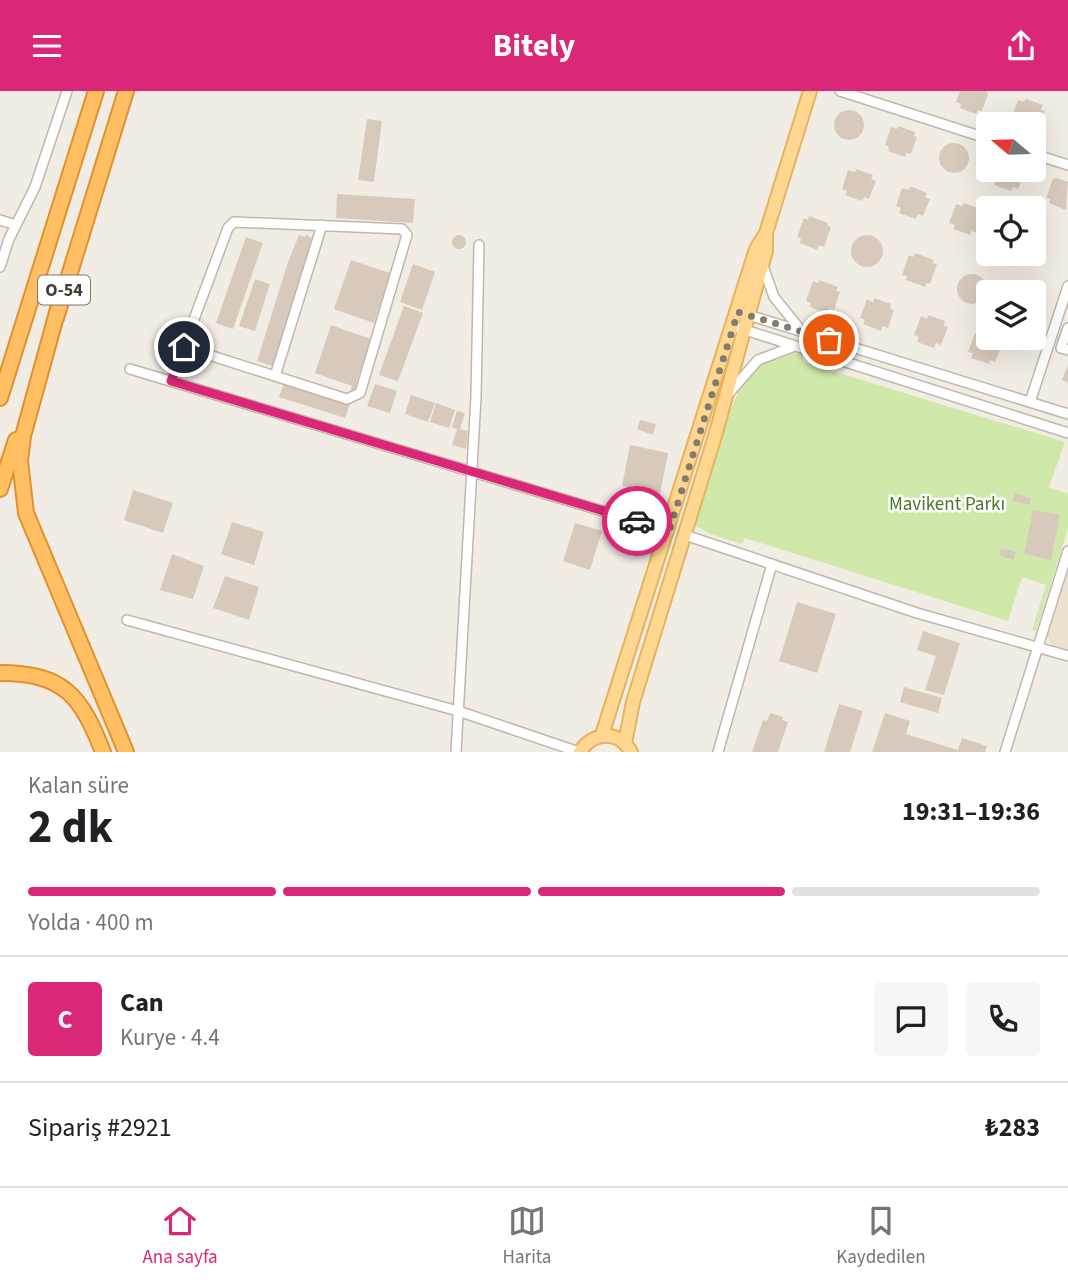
<!DOCTYPE html>
<html lang="tr">
<meta charset="utf-8">
<style>
:root{--surface:#fff;--page:#f6f6f6;--text:#202124;--muted:#757577;--line:#e0e0e0;--accent:#db2777}
body{margin:0;font-family:"Source Sans 3",sans-serif;background:var(--page);color:var(--text);height:100vh;display:flex;flex-direction:column;font-size:26px;white-space:nowrap}
*{box-sizing:border-box;margin:0}
p{font-size:23px;color:var(--muted)}
.icon{flex:none;width:38px;height:38px;fill:none;stroke:currentColor;stroke-width:2;stroke-linecap:round;stroke-linejoin:round}
.map{position:relative;height:661px;overflow:hidden}
.sheet{display:flex;flex-direction:column;background:var(--surface);flex:1}
.sheet>*{flex:none}
.needle{width:46px;rotate:289deg}
.controls{position:absolute;left:976px;top:21px;display:grid;gap:14px}
.controls a{display:grid;place-items:center;width:70px;height:70px;border-radius:7px;background:var(--surface);box-shadow:0 7px 28px #0002;font-size:35px}
.pin{position:absolute;display:grid;place-items:center;width:60px;height:60px;color:#fff;margin:-30px;border:4px solid #fff;border-radius:50%;box-shadow:0 2px 7px #0007}
.courier{position:absolute;display:grid;place-items:center;width:70px;height:70px;margin:-35px;border:5px solid #db2777;border-radius:50%;background:#fff;color:#222;box-shadow:0 2px 9px #0007}
.headline em{font-style:normal;font-weight:700}
.headline div{display:flex;flex-direction:column-reverse}
.headline{display:flex;align-items:center;justify-content:space-between;height:119px;padding:0 28px}
h1{font-size:46px;font-weight:700;line-height:52px}
.bar{display:grid;grid-template-columns:repeat(4,1fr);gap:10px 7px;align-content:center;height:84px;padding:0 28px}
.bar i{height:9px;border-radius:5px;background:var(--line)}
.bar .on{background:var(--accent)}
.bar p{grid-column:span 4}
.line{display:flex;align-items:center;gap:18px;padding:0 28px;border-top:2px solid var(--line)}
.line div{flex:1}
.round{display:grid;place-items:center;flex:none;width:74px;height:74px;border-radius:7px;background:var(--page)}
header{display:flex;justify-content:space-between;align-items:center;height:91px;padding:0 28px;background:var(--accent);color:#fff;font-size:32px;font-weight:700}
.tabs{display:flex;justify-content:space-around;align-items:center;height:98px;border-top:2px solid var(--line);background:var(--surface);font-size:19px;color:var(--muted)}
.tabs a{display:grid;justify-items:center;gap:4px}
.tabs .on{color:var(--accent)}
.map>svg:first-child{display:block}
.education{fill:#ece1cd}
.green{fill:#d1e8ab}
.building{fill:#d7cabc}
.lines{fill:none;stroke-linecap:round;stroke-linejoin:round}
.minor-casing{stroke:#c1b7a9;stroke-width:12}
.major-casing{stroke:#e6b35e;stroke-width:16}
.highway-casing{stroke:#e09230;stroke-width:18}
.minor{stroke:#fff;stroke-width:9}
.major{stroke:#ffd790;stroke-width:12}
.highway{stroke:#ffbf62;stroke-width:14}
.done{stroke:#817b72;stroke-width:7;stroke-dasharray:0 12.6}
.route{stroke:#db2777;stroke-width:9}
.labels{text-anchor:middle;dominant-baseline:central;stroke-width:5;stroke-linejoin:round;paint-order:stroke}
.shield{fill:#fff;stroke:#7c7771;stroke-width:2}
.shield-label{font-size:18px;font-weight:bold;fill:#443d34}
.park-label{font-size:19px;fill:#4b7726;stroke:#fff}
</style>
<header><svg class="icon" aria-label="menu" viewBox="0 0 24 24"><path d="M4 6h16M4 12h16M4 18h16"/></svg>Bitely<svg class="icon" aria-label="share" viewBox="0 0 24 24"><path d="M12 15V3M7 8l5-5 5 5M5 13v7h14v-7"/></svg></header>
<div class="map">
<svg width="1068" height="661" viewBox="0 0 1068 661">
<rect width="100%" height="100%" fill="#f2ede4"/>
<path class="education" d="M1068 474V559L1052 555 1046 543Z"/>
<path class="green" d="M789 260 804 263 803 271 1065 351 1049 396 1068 403V438L1036 540 1032 539 1046 494 1022 486 1008 530 745 447 742 453 710 443 695 434C707 398 729 305 751 279 762 266 773 263 789 260Z"/>
<path class="building" d="M960 0H986L988 3 982 20 978 19 976 23 960 17 961 13 956 11Z
M1026 8 1043 14 1041 19 1045 20 1039 38 1034 33H1015L1016 30 1011 28 1018 9 1024 11Z
M834 34a15 15 0 1 1 30 0a15 15 0 1 1-30 0Z
M367 28 382 30 374 91 358 89Z
M898 35 915 41 914 45 917 46 911 63 906 62 905 66 888 60 889 56 885 54 891 36 897 38Z
M939 67a15 15 0 1 1 30 0a15 15 0 1 1-30 0Z
M856 78 873 84 871 88 876 90 869 108 864 106 862 110 845 104 847 100 842 98 848 79 855 81Z
M995 79 1025 80 1018 98 1013 96 1011 100 994 94 996 89 992 88Z
M1057 87 1068 91 1066 119 1049 112 1050 108 1046 107 1053 88Z
M910 95 927 102 925 106 930 108 923 125 918 123 916 128 899 122 901 117 896 115 902 97 909 99Z
M337 103 415 108 413 132 336 127Z
M964 112 981 118 979 122 983 124 977 142 972 140 970 144 953 138 955 134 949 132 956 113 962 115Z
M809 125 828 132 827 135 831 136 824 156 819 154 817 159 800 152 801 147 797 146 804 127 808 129Z
M306 143 314 149 310 156 313 157 277 260H280L275 276 257 270 288 171 299 144 305 146Z
M452 151a7 7 0 1 1 14 0a7 7 0 1 1-14 0Z
M851 160a16 16 0 1 1 32 0a16 16 0 1 1-32 0Z
M246 146 263 152 233 238 216 232Z
M915 162 934 169 932 172 937 173 930 193 926 192 925 196 906 189 907 185 902 184 909 164 913 166Z
M351 169 390 182 374 232 334 218Z
M413 173 435 181 422 219 400 211Z
M957 198a15 15 0 1 1 30 0a15 15 0 1 1-30 0Z
M255 188 270 193 255 240 239 235Z
M819 189 838 196 836 200 840 201 834 219 829 217 827 222 810 216 811 212 806 210 813 190 818 192Z
M1034 204 1041 206 1039 210 1043 212 1037 230 1034 229Z
M874 207 891 213 890 218 894 219 888 237 882 235 881 240 863 233 865 229 860 227 867 208 873 211Z
M404 215 423 222 398 290 379 284Z
M928 224 945 230 944 235 948 236 941 254 936 252 934 257 917 251 919 246 914 244 921 225 927 228Z
M331 234 371 248 356 292 361 294 358 302 351 299 352 295 315 282Z
M982 240 989 243V247H999L998 251 1002 253 995 271 990 269 989 273 971 267 973 262 968 261 975 242 981 244Z
M1068 274V292L1062 289Z
M284 292 350 313 345 327 279 306Z
M375 293 397 300 390 322 367 315Z
M411 304 435 312 428 331 405 323Z
M436 312 455 319 449 337 430 331Z
M457 320 465 322 460 338 468 340 466 358 452 354 457 338 452 336Z
M640 329 656 333 653 344 637 338Z
M630 354 668 362 660 403 622 395Z
M133 399 173 412 163 442 124 429Z
M1015 402 1031 407 1029 414 1012 410Z
M1033 419 1060 424 1051 469 1024 463Z
M232 431 264 441 254 474 221 463Z
M575 432 602 440 590 479 563 470Z
M1001 457 1016 461 1013 469 999 464Z
M172 463 204 475 193 508 160 499Z
M225 485 259 496 249 529 213 517Z
M797 511 836 523 817 582 779 570Z
M923 540 960 552 944 604 925 599 936 565 917 559Z
M904 596 942 607 938 622 900 611Z
M839 613 863 620 850 661H824Z
M770 622 783 626 782 629 788 631 778 661H752L763 629 767 630Z
M885 622 910 630 906 643 958 659 962 647 987 655 985 661H872Z"/>
<g class="lines">
<defs>
<path id="minor" d="M840 0 989 48
M1034 63 1068 74
M0 129 16 134
M763 175 774 206 799 237
M0 176 9 148 35 96 67 0
M745 223 1068 323
M739 237 1068 342
M1068 237 1061 257 1068 259
M130 278 669 440
M275 285 322 134
M171 290 228 137 234 131 402 138 407 144 360 302 347 308 184 256
M729 302 758 269 792 256
M1030 311 1068 195
M685 444 917 522 1068 565
M127 529 458 620 579 661
M456 661 476 306 479 154
M718 661 772 473
M1005 661 1068 460"/>
<path id="major" d="M602 644 756 158 766 142 810 0
M625 652 633 611 715 345 766 160V142
M580 661C593 640 619 639 631 661"/>
<path id="highway" d="M58 218 23 345 20 370 26 422 126 661
M56 227 126 0
M0 307 96 0
M0 398 16 349
M0 582C64 582 81 605 103 661"/>
</defs>
<use href="#minor" class="minor-casing"/>
<use href="#major" class="major-casing"/>
<use href="#highway" class="highway-casing"/>
<use href="#minor" class="minor"/>
<use href="#major" class="major"/>
<use href="#highway" class="highway"/>
</g>
<g class="lines">
<path class="done" d="M637 430 669 440 738 221 829 249"/>
<path class="route" d="M184 256 171 290 637 430"/>
</g>
<g class="labels">
<rect class="shield" x="38" y="184.5" width="52" height="29" rx="5"/>
<g class="shield-label">
<text x="64" y="199">O-54</text>
</g>
<g class="park-label">
<text x="947" y="413">Mavikent Parkı</text>
</g>
</g>
</svg>
<div class="controls">
<a><svg class="needle" viewBox="-14 -14 28 28"><path d="M0-13l5 13h-10z" fill="#e53935"/><path d="M0 13l5-13h-10z" fill="#757577"/></svg></a>
<a><svg class="icon" aria-label="locate" viewBox="0 0 24 24"><circle cx="12" cy="12" r="6"/><path d="M12 2v4M12 18v4M2 12h4M18 12h4"/></svg></a>
<a><svg class="icon" aria-label="layers" viewBox="0 0 24 24"><path d="M12 4l9 5-9 5-9-5zM3 14l9 5 9-5"/></svg></a>
</div>
<div class="pin" style="left:829px;top:249px;background:#ea580c"><svg class="icon" aria-label="bag" viewBox="0 0 24 24"><path d="M5 8h14l-1 12H6zM9 8a3 3 0 0 1 6 0"/></svg></div>
<div class="pin" style="left:184px;top:256px;background:#1f2937"><svg class="icon" aria-label="home" viewBox="0 0 24 24"><path d="M3 11l9-7 9 7M6 9v11h12V9"/></svg></div>
<div class="courier" style="left:637px;top:430px"><svg class="icon" aria-label="car" viewBox="0 0 24 24"><path d="M5 17H2v-5l4-1 3-4h7l3 4 3 1v5h-3M9 17h6M6 11h13"/><circle cx="7" cy="17" r="2"/><circle cx="17" cy="17" r="2"/></svg></div>
</div>
<section class="sheet">
<div class="headline"><div><h1>2 dk</h1><p>Kalan süre</p></div><em>19:31–19:36</em></div>
<div class="bar"><i class="on"></i><i class="on"></i><i class="on"></i><i></i><p>Yolda · 400 m</p></div>
<div class="line" style="height:126px"><b class="round" style="background:var(--accent);color:#fff">C</b><div><b>Can</b><p>Kurye · 4.4</p></div><a class="round"><svg class="icon" aria-label="chat" viewBox="0 0 24 24"><path d="M4 5h16v11H9l-5 4z"/></svg></a><a class="round"><svg class="icon" aria-label="phone" viewBox="0 0 24 24"><path d="M5 4h4l2 5-3 2q2 4 5 5l2-3 5 2v4C11 20 4 13 5 4z"/></svg></a></div>
<div class="line" style="height:91px"><div>Sipariş #2921</div><b>₺283</b></div>
</section>
<nav class="tabs">
<a class="on"><svg class="icon" aria-label="home" viewBox="0 0 24 24"><path d="M3 11l9-7 9 7M6 9v11h12V9"/></svg>Ana sayfa</a>
<a><svg class="icon" aria-label="map" viewBox="0 0 24 24"><path d="M3 6l6-2 6 2 6-2v14l-6 2-6-2-6 2zM9 4v14M15 6v14"/></svg>Harita</a>
<a><svg class="icon" aria-label="saved" viewBox="0 0 24 24"><path d="M7 4h10v16l-5-4-5 4z"/></svg>Kaydedilen</a>
</nav>
